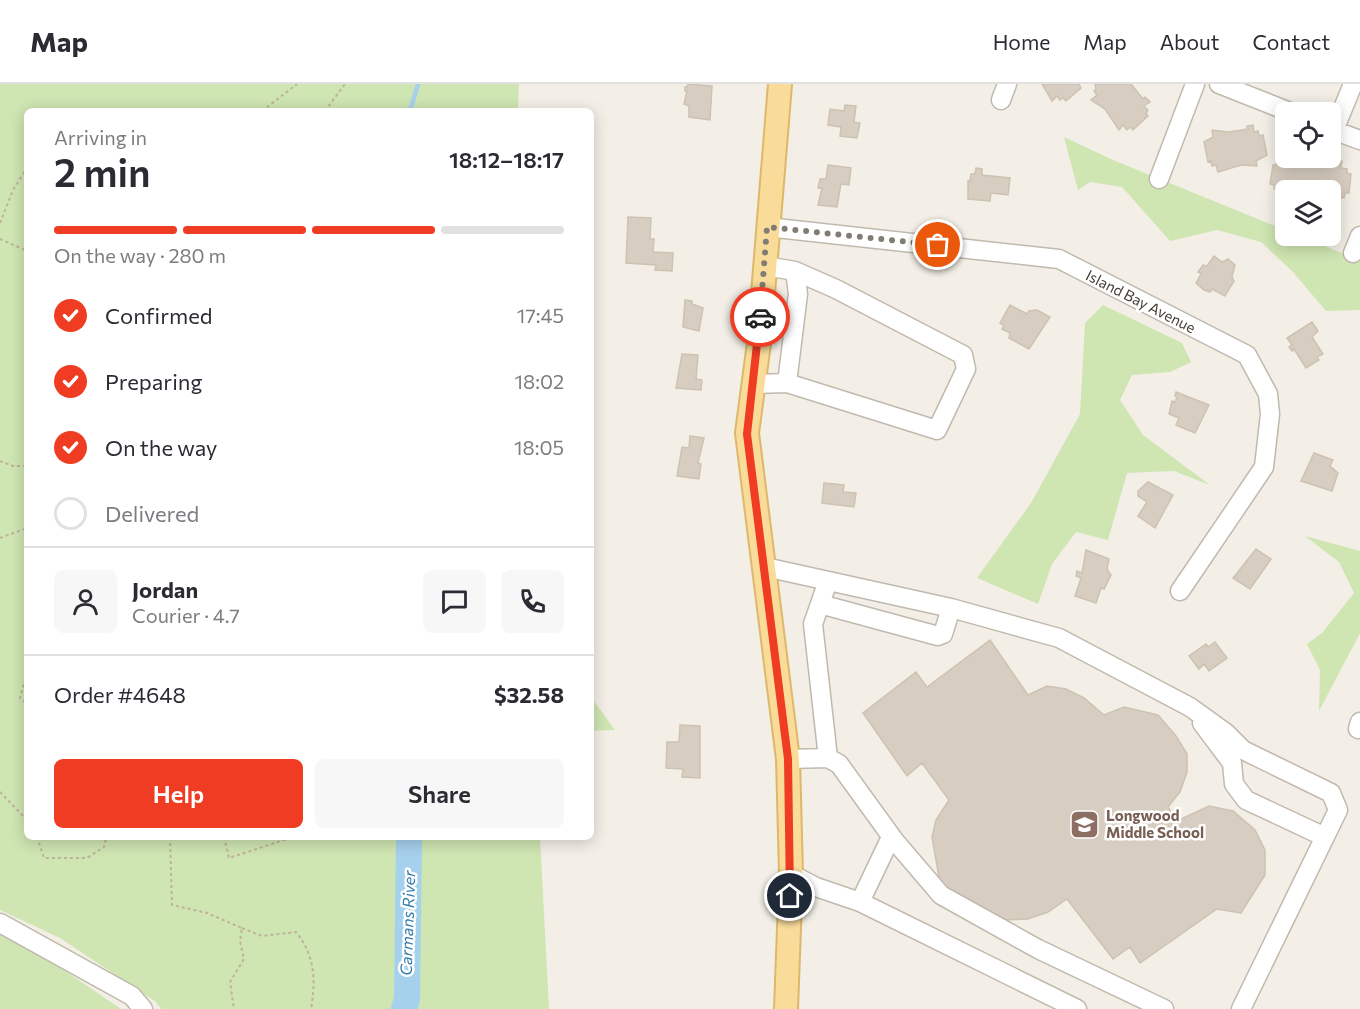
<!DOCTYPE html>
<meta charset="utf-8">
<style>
:root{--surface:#fff;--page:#f7f7f7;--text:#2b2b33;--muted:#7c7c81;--line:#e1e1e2;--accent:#ef3c22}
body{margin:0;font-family:Commissioner,sans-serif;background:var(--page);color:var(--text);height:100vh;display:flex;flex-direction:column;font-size:22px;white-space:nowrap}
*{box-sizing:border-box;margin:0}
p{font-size:20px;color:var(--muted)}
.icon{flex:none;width:33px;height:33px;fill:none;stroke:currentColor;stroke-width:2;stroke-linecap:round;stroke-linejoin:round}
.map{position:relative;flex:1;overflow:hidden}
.sheet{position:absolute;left:24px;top:24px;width:570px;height:732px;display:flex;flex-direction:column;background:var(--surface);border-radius:9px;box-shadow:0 3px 15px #0003}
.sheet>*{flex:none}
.tools{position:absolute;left:1275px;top:18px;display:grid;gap:12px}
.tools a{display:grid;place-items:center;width:66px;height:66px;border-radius:9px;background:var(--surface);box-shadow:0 3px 15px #0003;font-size:30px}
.pin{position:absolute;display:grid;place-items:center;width:51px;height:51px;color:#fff;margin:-26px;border:3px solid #fff;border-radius:50%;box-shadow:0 2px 6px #0007}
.courier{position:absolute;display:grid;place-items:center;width:60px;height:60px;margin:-30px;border:4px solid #ef3c22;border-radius:50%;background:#fff;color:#222;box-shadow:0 2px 8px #0007}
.head em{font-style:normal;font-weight:600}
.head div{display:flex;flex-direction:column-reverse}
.head{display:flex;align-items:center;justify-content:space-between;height:102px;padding:0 30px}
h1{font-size:39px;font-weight:600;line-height:45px}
.bar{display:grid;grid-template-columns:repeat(4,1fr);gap:9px 6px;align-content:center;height:72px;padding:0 30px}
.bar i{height:8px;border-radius:4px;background:var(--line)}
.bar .selected{background:var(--accent)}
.bar p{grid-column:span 4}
.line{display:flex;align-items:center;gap:15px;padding:0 30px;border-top:2px solid var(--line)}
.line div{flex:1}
.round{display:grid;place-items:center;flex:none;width:63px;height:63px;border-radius:9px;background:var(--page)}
ol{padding:0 30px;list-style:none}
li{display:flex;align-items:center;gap:18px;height:66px}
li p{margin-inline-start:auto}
li .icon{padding:6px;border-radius:50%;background:var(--accent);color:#fff;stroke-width:4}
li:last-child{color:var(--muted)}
li i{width:33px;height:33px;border:3px solid var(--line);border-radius:50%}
.primary-button{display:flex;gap:12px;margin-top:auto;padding:12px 30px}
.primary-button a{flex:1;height:69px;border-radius:9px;background:var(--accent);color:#fff;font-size:24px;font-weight:600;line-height:69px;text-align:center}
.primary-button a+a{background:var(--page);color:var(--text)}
header{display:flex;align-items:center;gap:36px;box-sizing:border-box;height:84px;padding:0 30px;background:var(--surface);border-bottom:2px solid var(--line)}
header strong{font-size:28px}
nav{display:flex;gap:33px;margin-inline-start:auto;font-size:21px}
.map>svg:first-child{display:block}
.green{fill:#cfe5b2}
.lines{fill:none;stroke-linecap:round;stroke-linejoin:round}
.stream{stroke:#a6d1ed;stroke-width:4.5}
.river{stroke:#a6d1ed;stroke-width:26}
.building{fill:#d7cdc0;stroke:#cec2b1;stroke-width:1.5}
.minor-casing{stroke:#c1b9ad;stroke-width:21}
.major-casing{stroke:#deb86a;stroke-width:26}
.path{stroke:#bfb29c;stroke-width:2;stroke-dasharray:3 3;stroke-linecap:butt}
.minor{stroke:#fff;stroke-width:18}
.major{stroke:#f9dc9a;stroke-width:22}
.done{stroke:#827d74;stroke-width:6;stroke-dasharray:0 10.8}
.route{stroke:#ef3c22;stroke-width:8}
.labels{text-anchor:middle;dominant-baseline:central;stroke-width:5;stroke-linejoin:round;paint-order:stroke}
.street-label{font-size:15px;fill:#453f36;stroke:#fff}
.education-label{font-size:15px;font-weight:bold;fill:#785e54;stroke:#fff;text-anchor:start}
.water-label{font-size:16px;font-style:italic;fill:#357cac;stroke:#fff}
</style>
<header>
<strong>Map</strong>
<nav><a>Home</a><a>Map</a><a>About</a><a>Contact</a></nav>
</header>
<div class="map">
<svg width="1360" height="925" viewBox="0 0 1360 925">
<rect width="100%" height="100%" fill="#f3efe7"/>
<path class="green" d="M0 0H519L518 25 521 27H27V753H540L549 925H161L156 918 60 854 0 826Z
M1064 53 1113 76 1285 146 1286 152H1299L1360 176V226L1326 227 1293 188 1261 158 1217 146 1170 157 1122 103 1090 98 1078 106Z
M1103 221 1182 259 1191 278 1170 288 1132 291 1120 316 1143 351 1210 401 1174 387 1127 389 1108 456 1076 448 1052 480 1038 520 977 494 1031 419 1080 330 1085 239Z
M1305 452 1360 467V549L1319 627 1320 586 1307 560 1322 549 1354 509 1339 478Z
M591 613 615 646 591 647Z
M0 849 52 878 121 925H0Z"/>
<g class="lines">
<path class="stream" d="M410 27 418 0"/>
<path class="river" d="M404 925 407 915 409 753"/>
</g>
<path class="building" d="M688 0 712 2 710 36 689 33V22L684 20 687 7H685V3H687Z
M1042 0H1079L1081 4 1066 17 1063 14 1060 16 1057 12 1052 17Z
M1095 0H1131L1143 15 1145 13 1150 18 1144 22 1148 26 1146 29 1148 32 1133 46 1130 43 1127 46 1123 41 1119 46 1105 25 1091 16 1097 11 1094 7 1096 5Z
M845 21 856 22 854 38 860 39 857 54 840 52 841 43 828 41 830 25 844 27Z
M1253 41 1254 48 1258 47 1259 52 1263 51 1267 71 1256 77 1257 82 1241 81 1218 88 1216 81 1212 82 1211 77 1208 78 1204 58 1213 53 1212 46 1229 48 1248 45 1247 42Z
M1283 70 1286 74 1304 76V80L1320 82 1321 79 1342 77 1341 84 1347 85V89L1351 90 1349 109H1345L1344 114 1338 113 1337 119 1331 118 1330 106H1286L1284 113H1278L1279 106 1274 105V101L1270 100 1273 81H1276L1277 77 1282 78Z
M828 81 851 84 849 101 841 100 837 123 818 121 822 104H818L820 95H826Z
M976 84 982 85V91L1010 94 1008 111 991 109 990 117 968 115V97H970L971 90H975Z
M628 133 651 134 650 155H654L653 168 673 169 672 187 655 186 656 181 626 179Z
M1214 172 1222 178 1228 175 1235 181 1232 193 1234 197 1225 212 1212 205 1210 208 1204 206 1196 199 1201 190 1198 188 1203 181 1207 182Z
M685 216 692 217V220L703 224 699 247 683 243Z
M1010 221 1027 230 1029 227 1037 226 1050 233 1029 265 1009 254 1010 249 1002 245 1004 242 1000 239Z
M1312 238 1318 247 1312 253 1323 270 1317 273 1319 276 1306 284 1294 265 1292 267 1289 263 1292 261 1287 254Z
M682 270 698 271 696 295 702 296 701 306 676 304Z
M1176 308 1209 321 1195 349 1176 341 1179 334 1169 330 1172 317 1175 318 1177 313 1175 312Z
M690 352 704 354 698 379 701 380 699 395 677 392 682 363 689 364Z
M1314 369 1333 376 1330 382 1338 389 1332 407 1301 397Z
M1148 398 1173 411 1155 444 1138 432 1147 418 1138 412V407Z
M824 399 844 401 843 408 856 409 854 423 822 419Z
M1256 465 1271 475 1250 505 1233 494Z
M1086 466 1109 475 1107 485 1111 491 1104 505 1101 504 1096 519 1075 512 1081 494 1076 492 1077 487 1082 489Z
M990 556 1028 611 1047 602 1066 605 1084 614 1104 631 1124 623 1158 631 1176 652 1187 670V688L1180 708 1168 723 1177 737 1209 722 1233 727 1255 746 1265 766V791L1241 829 1217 825 1140 879 1130 863 1113 875 1067 815 1048 828 1028 835 1003 836 956 817 940 799 932 753 936 736 949 716 922 679 907 692 863 629 916 588 927 603Z
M1215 558 1227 574 1209 587 1204 580 1199 585 1189 572 1206 560 1208 563Z
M680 641 700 642V694L682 693 683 685 666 684 667 658H679Z"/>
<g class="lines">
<defs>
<path id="minor" d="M1219 0 1290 28
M1001 16 1007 0
M1330 45 1360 56
M1334 46 1353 0
M1159 95 1195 0
M767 143 1059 175 1247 271 1268 310 1270 330 1264 383 1180 507
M1353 169 1360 152
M787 299 937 346 966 285 963 271 836 205 795 187
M754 300 787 299 798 210 795 187 765 182
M765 483 951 524 1059 554 1190 623 1226 649 1243 666 1331 709 1338 726 1241 925
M820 520 938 552 943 550 951 524
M1202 639 1232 679 1234 700 1246 716 1325 753
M1358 645 1360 638
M828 674 813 540 828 497
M788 675 828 674 839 680 894 756 941 811 1038 865 1164 925
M791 790 816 803 860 818 1077 925
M860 818 891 753
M0 839 132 912 143 925"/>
<path id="major" d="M780 0 759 259 747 349 788 675 791 790 786 925"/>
</defs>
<use href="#minor" class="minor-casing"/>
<use href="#major" class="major-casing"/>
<path class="path" d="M262 27 297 0
M325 27 345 0
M0 139 13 106 27 84
M0 155 25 166 27 172
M0 377 13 382H27
M0 454 27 444
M27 589 20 614 27 620
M0 708 27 736
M37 753 44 774H87L104 763 106 753
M170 753 172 821 207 829 242 844 240 857 244 875 230 898 234 925
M224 753 229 774 293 753
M242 844 262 852 296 848C315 871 316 897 311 925"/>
<use href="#minor" class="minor"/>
<use href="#major" class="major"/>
</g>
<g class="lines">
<path class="done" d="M760 233 767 143 938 161"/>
<path class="route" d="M760 233 747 350 788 675 790 812"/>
</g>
<defs>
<symbol id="school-square" viewBox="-11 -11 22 22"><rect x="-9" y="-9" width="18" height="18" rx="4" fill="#8d6e63" stroke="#fff"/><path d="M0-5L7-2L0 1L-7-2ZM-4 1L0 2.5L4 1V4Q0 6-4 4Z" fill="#fff"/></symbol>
</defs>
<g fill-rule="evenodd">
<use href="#school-square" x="1068" y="724" width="33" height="33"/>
</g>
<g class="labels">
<g class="street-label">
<text transform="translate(1141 217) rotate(27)">Island Bay Avenue</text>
</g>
<g class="education-label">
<text x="1106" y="731">Longwood<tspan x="1106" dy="17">Middle School</tspan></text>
</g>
<g class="water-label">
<text transform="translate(407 839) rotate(-88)">Carmans River</text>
</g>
</g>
</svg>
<div class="tools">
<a><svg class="icon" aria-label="locate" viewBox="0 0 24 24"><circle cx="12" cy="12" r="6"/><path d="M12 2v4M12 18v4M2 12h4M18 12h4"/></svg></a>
<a><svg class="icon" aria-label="layers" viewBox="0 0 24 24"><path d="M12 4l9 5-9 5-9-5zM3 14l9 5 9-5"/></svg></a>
</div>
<div class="pin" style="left:938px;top:161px;background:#ea580c"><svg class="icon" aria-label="bag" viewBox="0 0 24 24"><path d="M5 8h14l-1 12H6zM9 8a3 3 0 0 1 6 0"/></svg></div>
<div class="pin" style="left:790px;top:812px;background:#1f2937"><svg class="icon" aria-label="home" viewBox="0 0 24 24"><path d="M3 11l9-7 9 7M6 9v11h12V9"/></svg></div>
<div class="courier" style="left:760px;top:233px"><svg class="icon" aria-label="car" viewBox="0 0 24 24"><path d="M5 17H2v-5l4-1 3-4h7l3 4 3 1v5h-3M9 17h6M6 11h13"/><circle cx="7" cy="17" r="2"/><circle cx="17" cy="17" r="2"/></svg></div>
<section class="sheet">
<div class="head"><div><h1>2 min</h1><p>Arriving in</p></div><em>18:12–18:17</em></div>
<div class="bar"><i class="selected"></i><i class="selected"></i><i class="selected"></i><i></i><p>On the way · 280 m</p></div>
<ol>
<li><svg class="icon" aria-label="check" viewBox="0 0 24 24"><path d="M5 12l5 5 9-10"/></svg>Confirmed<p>17:45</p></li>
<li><svg class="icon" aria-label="check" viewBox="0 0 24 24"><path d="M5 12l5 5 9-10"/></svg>Preparing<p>18:02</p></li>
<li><svg class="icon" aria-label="check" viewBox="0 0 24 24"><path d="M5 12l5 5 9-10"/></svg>On the way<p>18:05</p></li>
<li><i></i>Delivered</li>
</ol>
<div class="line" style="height:108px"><a class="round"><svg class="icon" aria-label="person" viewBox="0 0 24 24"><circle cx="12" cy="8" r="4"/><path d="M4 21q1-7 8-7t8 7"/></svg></a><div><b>Jordan</b><p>Courier · 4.7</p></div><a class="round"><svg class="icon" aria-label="chat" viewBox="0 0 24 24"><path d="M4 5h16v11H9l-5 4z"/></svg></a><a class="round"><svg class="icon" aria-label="phone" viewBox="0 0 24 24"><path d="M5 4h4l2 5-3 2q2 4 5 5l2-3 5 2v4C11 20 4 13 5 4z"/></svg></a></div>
<div class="line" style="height:78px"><div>Order #4648</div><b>$32.58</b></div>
<div class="primary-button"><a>Help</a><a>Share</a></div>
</section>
</div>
